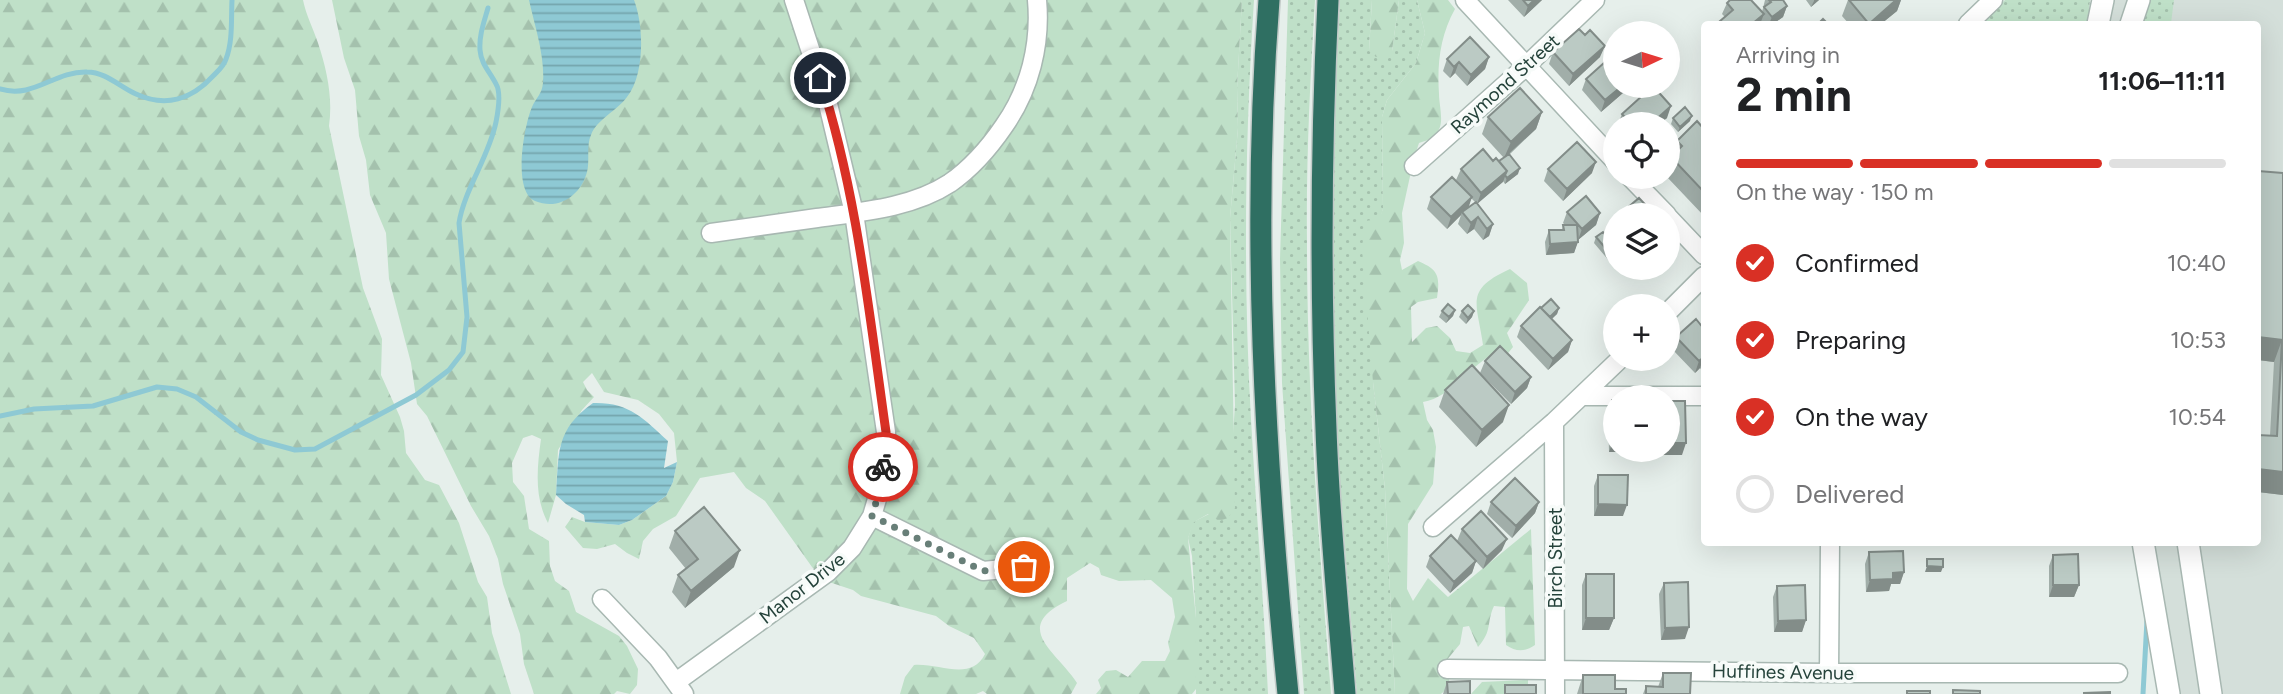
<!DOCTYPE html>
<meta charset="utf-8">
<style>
:root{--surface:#fff;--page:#f2f2f2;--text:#202124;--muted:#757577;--line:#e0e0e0;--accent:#d93025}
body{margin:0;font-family:Figtree,sans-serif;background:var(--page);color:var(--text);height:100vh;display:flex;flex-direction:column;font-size:26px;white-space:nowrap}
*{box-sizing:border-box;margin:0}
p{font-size:23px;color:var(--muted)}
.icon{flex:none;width:38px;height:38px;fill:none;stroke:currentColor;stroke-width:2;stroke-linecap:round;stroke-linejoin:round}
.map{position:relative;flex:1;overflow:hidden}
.side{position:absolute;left:1701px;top:21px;width:560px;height:525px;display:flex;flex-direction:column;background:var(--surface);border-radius:7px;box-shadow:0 7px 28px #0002}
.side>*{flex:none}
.needle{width:46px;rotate:86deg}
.tools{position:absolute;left:1603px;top:21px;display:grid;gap:14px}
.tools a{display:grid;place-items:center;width:77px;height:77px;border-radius:50%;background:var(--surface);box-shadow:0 7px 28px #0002;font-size:35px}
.pin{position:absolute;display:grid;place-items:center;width:60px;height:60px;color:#fff;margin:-30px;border:4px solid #fff;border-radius:50%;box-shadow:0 2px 7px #0007}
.courier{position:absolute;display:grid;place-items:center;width:70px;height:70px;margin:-35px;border:5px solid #d93025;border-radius:50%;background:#fff;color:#222;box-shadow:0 2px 9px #0007}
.overview em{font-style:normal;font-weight:700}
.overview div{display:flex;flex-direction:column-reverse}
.overview{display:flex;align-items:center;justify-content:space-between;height:119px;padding:0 35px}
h1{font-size:46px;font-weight:700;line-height:52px}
.bar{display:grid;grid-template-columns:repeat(4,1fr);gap:10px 7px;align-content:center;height:84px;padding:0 35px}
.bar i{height:9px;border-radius:5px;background:var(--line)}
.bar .active{background:var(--accent)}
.bar p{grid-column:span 4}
ol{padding:0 35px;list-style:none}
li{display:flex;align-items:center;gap:21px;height:77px}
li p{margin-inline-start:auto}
li .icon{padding:7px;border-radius:50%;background:var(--accent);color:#fff;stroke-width:4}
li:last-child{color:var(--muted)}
li i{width:38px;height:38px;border:4px solid var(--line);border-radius:50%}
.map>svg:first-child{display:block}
.built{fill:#d4dfda}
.green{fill:url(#green-dots)}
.forest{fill:url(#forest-firs)}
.water{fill:url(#water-rules)}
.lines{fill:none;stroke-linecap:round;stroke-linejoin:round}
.stream{stroke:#8ec9d4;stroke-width:5}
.minor-casing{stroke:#a8b8b2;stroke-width:21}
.tertiary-casing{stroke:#a8b8b2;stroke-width:24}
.motorway-casing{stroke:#c2cac8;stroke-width:24}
.minor{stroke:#fff;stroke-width:18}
.tertiary{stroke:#fff;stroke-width:21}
.motorway{stroke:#2f6f62;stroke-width:21}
.wall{fill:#a1aea9;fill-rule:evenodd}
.shaded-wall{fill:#838d89}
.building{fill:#bbcac4;stroke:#838d89;stroke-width:2}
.done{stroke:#687f78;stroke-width:7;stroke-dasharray:0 12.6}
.route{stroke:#d93025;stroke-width:9}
.labels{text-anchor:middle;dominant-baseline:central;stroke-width:7;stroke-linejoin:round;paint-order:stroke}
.street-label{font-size:19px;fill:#24423a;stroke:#f7fbf9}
</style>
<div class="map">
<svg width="2283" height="694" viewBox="0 0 2283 694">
<defs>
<pattern id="green-dots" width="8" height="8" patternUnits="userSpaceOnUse" patternTransform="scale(1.75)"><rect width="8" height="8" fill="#bfe0c8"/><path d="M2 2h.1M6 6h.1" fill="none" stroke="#a4c1ad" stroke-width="1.8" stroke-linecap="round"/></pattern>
<pattern id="forest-firs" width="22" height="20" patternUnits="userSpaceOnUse" patternTransform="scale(1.75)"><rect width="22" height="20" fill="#bfe0c8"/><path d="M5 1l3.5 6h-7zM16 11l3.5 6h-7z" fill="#a4c1ad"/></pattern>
<pattern id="water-rules" width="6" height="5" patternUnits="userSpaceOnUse" patternTransform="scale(1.75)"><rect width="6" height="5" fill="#8ec9d4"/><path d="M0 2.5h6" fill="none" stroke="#74a5ad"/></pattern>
</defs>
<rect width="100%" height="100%" fill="#e6efeb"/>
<path class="built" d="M2103 0H2283V694H2169L2143 543 2258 542V24H2098Z"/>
<path class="green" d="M1242 0H1254C1245 139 1243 279 1251 419 1256 511 1264 602 1268 694H1196V618L1192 556 1188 538 1193 522 1209 514 1233 434 1235 405 1230 218 1238 128 1237 88Z
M1288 0H1315C1310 81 1306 163 1307 244 1307 394 1319 544 1331 694H1304L1282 383 1280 259Z
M1340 0H1372L1369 50 1392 51 1399 0H1417L1425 33 1416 63 1387 100 1382 117 1383 209 1380 219 1373 382 1385 489 1395 694H1357C1350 601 1340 507 1336 414 1329 276 1332 138 1340 0Z
M2005 0H2090L2088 24H1981Z
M2139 0H2174L2171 23 2184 24H2139Z"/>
<path class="forest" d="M0 0H303C306 15 313 28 318 43 327 70 333 98 329 126L363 288 382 339 381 375 400 417 404 431 406 453 425 480 439 485 459 523 478 582 487 597 492 633 511 694H0Z
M332 0H1242L1237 88 1238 128 1230 218 1235 508 1228 518 1219 521 1208 514 1194 522 1188 538 1196 618V689L1192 694H1096L1101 688 1098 680 1106 671 1116 670 1128 677 1142 661H1165L1170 651 1168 643 1175 617 1172 598 1151 580 1119 581 1101 575 1099 568 1090 563 1067 578V601C1011 628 1056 651 1077 683L1071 694H987L983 691 976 694H900L905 677 914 665C940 663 971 682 985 654L974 638 949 626 936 616 861 596 853 590 826 581 812 567 765 501 746 488 734 472 700 478 676 516 653 529 643 541 639 559 627 553 615 544 597 549 583 548 565 527 572 517 585 522 619 525 632 520 666 496 673 482 677 462 674 433 659 414 638 400 604 392 592 373 583 382 587 390 594 397 582 410 558 450 556 495 548 523C534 497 537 468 541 439L532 435 523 438 512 463 513 482 524 496 529 529 549 541 550 566 555 581 569 591 576 612 619 636 627 646 638 669 637 685 630 694 617 691 614 694H534L524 664 520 634 503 584 498 559 489 536 471 506 427 416 417 404 411 363 389 279 386 233 370 195 366 160 359 136 355 90 344 58Z
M1372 0H1399L1392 51 1376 57 1369 51Z
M1417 0H1448L1455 9C1440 36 1437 64 1439 94 1439 103 1443 118 1440 127 1436 137 1429 140 1419 143L1414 158 1402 213 1404 243 1400 260 1402 270 1418 261C1439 270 1440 276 1437 298L1418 302 1411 307 1412 342 1426 328 1437 326 1450 338 1456 351 1470 353 1483 345C1477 302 1464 290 1510 269L1527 283 1529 300 1507 333 1513 347 1505 357 1497 352C1470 364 1453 397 1423 402L1427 420 1433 430 1436 447 1433 484 1408 524 1407 589 1413 601 1428 578 1448 597 1531 529 1535 645C1525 652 1516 652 1506 645L1505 607 1494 606C1486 623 1493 630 1478 647L1469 626 1463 627 1460 644 1446 661 1450 686 1441 694H1395L1385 489 1373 382 1362 249 1365 221 1379 219 1383 209 1382 117 1387 100 1416 63 1425 33Z
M1528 680V687L1506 694H1471L1482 682Z"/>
<path class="water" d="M529 0H634C644 26 645 74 627 97 617 111 597 119 591 135 586 146 590 160 587 172 581 195 559 211 535 201 512 191 524 126 532 107 536 98 542 94 543 83 545 56 535 27 529 0Z
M593 403C629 402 643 418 668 441L664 468 677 462 673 482 666 496 632 520 619 525 585 522 584 515 566 504 556 495C559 453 555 430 593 403Z"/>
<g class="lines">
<path class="stream" d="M0 89C34 99 54 71 87 72 106 72 120 87 136 94 166 108 192 99 213 76 218 71 224 66 226 59 233 41 231 19 232 0
M0 416 34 409 93 406 157 387 177 389 196 397 241 432 258 440 295 450 315 449 416 395 449 370 463 352 467 317 459 223C464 190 489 157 496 122 498 112 501 92 496 84 490 72 481 64 480 50 479 35 484 22 488 8
M2143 694 2147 620"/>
<defs>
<path id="minor" d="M1465 0 1615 161
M1968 24 1993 0
M1414 166 1525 67 1595 0
M1630 177 1667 215
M1668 217 1704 255
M711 233C747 228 782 223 817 218 860 212 912 208 950 183 973 167 989 148 1004 126 1030 89 1041 44 1037 0
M1668 312 1704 276
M1583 396H1704
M1554 422 1555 694
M872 516 983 571 1024 567
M1433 527 1554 422 1620 359
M602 599 658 658 684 694
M1447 669 1829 673H2118
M1829 673 1830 542
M676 682 828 572 852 548 872 516 882 482 886 432 854 213 828 104 794 0"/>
<path id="tertiary" d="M2098 24 2103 0
M2131 24 2139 0
M2143 542 2169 694
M2188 542 2211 694"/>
<path id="motorway" d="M1269 0C1251 230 1265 464 1288 694
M1328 0C1321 143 1320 286 1326 429 1329 518 1338 606 1345 694"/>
</defs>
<use href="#minor" class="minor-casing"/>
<use href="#tertiary" class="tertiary-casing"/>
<use href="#motorway" class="motorway-casing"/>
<use href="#minor" class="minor"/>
<use href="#tertiary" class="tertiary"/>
<use href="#motorway" class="motorway"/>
</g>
<path class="wall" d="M1508 0H1542L1524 17Z
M1765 0H1783L1787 6 1783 17 1773 24H1764L1761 21 1760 24H1718L1719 22 1725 17 1722 14 1727 3 1762 12Z
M1806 0H1819L1811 7Z
M1848 0H1901L1897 11 1881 24H1849L1842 16Z
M1553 52 1600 57 1569 86 1549 64Z
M1489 57 1485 69 1467 86 1455 73 1450 78 1443 71 1447 59Z
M1586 79 1615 86H1631L1601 112 1582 90Z
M1542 112 1536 129 1510 154 1518 174 1505 184 1503 181 1477 204 1493 224 1489 236 1483 240 1474 229 1467 234 1458 224 1461 215 1447 229 1427 209 1431 197 1462 187 1456 180 1461 169 1493 161H1499L1504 158 1482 134 1488 117ZM1471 198 1475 202 1468 208Z
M1622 114 1667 118 1659 124H1618Z
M1673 118 1690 121 1678 132 1671 124Z
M1704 129V216L1667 177 1668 165 1677 141Z
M1548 169 1592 173 1563 201 1544 181Z
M2258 171 2283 173V495L2258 492V435L2270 436 2274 362 2258 360Z
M1567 212 1600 213 1596 225 1578 240 1574 253 1546 255 1545 242 1549 230H1562L1563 225H1565L1563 223Z
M1615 219V257L1610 262 1594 243 1596 237H1606L1612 222Z
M1541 308H1559L1557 314 1552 319 1572 340 1568 352 1548 370 1517 337 1521 326Z
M1455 310 1453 316 1446 323 1439 317 1442 311Z
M1462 311H1474L1472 317 1466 324 1459 317Z
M1704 329V373L1700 368 1695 373 1672 349 1676 337Z
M1485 361 1531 377 1527 388 1511 404 1480 373Z
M1445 390 1503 422 1476 447 1439 407Z
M1612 400 1615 450H1633V452H1609L1608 411Z
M1598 475 1623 516H1594V486Z
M1491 502H1539L1535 513 1512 538 1487 514Z
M1462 529 1502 550 1483 569 1457 541Z
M675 531 734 567 685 608 672 592 678 575 686 569 669 548Z
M1869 552 1904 572 1900 584H1891L1889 591 1866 592 1865 564Z
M2053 555 2079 585 2074 597H2049V566Z
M1430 556 1476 561 1472 573 1450 593 1426 567Z
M1586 574 1614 618 1609 630H1582V585Z
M1664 583 1685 639 1661 640 1659 594Z
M1777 586 1806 620 1802 632H1774L1773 597Z
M1663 673 1690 694H1643L1646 686 1658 687Z
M1583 675 1615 689 1626 694H1577Z
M1447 682 1470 694H1443Z"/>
<path class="shaded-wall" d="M1534 0H1542L1524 17 1528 6Z
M1814 0H1819L1811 7 1814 1Z
M1896 0H1901L1897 11 1881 24H1869Z
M1787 6 1783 17 1773 24H1769L1772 17Z
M1764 14 1760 24H1752Z
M1605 46 1600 57 1569 86 1573 74Z
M1489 57 1485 69 1467 86 1471 75Z
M1459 62 1455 73 1450 78 1454 67Z
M1622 86H1631L1601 112 1605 100Z
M1671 106 1667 118 1659 124H1651Z
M1542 112 1536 129 1504 158 1511 142Z
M1692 116 1690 121 1678 132 1680 127Z
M1596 162 1592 173 1563 201 1567 189Z
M1520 168 1518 174 1505 184 1507 178Z
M1507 171 1503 182 1477 204 1481 193Z
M1472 197 1468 209 1462 212 1461 215 1447 229 1451 217Z
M1600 213 1596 225 1578 240 1582 229Z
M1478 217 1474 229 1467 234 1471 223Z
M1493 224 1489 236 1483 240 1487 229Z
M1578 242 1574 253 1546 255 1550 244Z
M1559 308 1557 314 1547 323 1550 318Z
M1455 310 1453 316 1446 323 1449 317Z
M1474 311 1472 317 1466 324 1468 318Z
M2258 337 2282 340 2274 362 2258 360Z
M1572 340 1568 352 1548 370 1553 359Z
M1704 356 1700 368 1695 373 1699 361Z
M1531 377 1527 388 1511 404 1515 392Z
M1509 405 1503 422 1476 447 1482 430Z
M1613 441H1615V450H1633V452H1609Z
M1668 443H1686L1682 455H1650L1652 450H1668Z
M2258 469 2283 472V495L2258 492Z
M1539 502 1535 513 1512 538 1516 526Z
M1598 504 1627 505 1623 516H1594Z
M1507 539 1502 550 1483 569 1487 557Z
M740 550 734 567 685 608 691 591Z
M1476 561 1472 573 1450 593 1454 582Z
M1927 566 1943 567 1941 572H1925Z
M1904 572 1900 584H1891L1889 591 1866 592 1870 580 1893 573Z
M2053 585H2079L2074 597H2049Z
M1586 618H1614L1609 630H1582Z
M1806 620 1802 632H1774L1778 621Z
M1689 627 1685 639 1661 640 1665 628Z"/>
<path class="building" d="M1523 0H1534L1528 6Z
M1730 0H1751L1764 14 1752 24H1722L1719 22 1733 10 1727 3Z
M1769 0H1783L1787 6 1772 17 1764 7 1771 2Z
M1849 0H1896L1869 24Z
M1823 19 1828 24H1818Z
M1579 29 1585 35 1590 30 1605 46 1573 74 1553 52Z
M1470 37 1489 57 1471 75 1459 62 1454 67 1447 59Z
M1615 53V86H1622L1605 100 1586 79Z
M1653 86 1671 106 1651 124H1631L1622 114Z
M1520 88 1542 112 1511 142 1488 117Z
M1685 107 1692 116 1680 127 1673 118Z
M1697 121 1704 129V192L1671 157 1682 146 1677 141Z
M1577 142 1596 162 1567 189 1548 169Z
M1483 149 1493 161 1496 158 1507 171 1481 193 1461 169Z
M1509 154 1520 168 1507 178 1505 175 1507 171 1499 161Z
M2258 171 2283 173V472L2258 469V435L2277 436 2282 340 2258 337Z
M1452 177 1472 197 1451 217 1431 197Z
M1586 196 1600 213 1582 229 1567 212Z
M1639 198 1655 215H1619Z
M1476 202 1493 224 1487 229 1478 217 1471 223 1462 212Z
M1563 225H1577L1578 242 1550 244 1549 230H1564Z
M1603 232 1615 247V253L1612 256 1596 237Z
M1551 299 1559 308 1550 317 1541 308Z
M1448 304 1455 310 1449 317 1442 311Z
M1468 305 1474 311 1468 318 1462 311Z
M1540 307 1572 340 1553 359 1521 326Z
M1696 319 1704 329V357L1699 361 1676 337Z
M1500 346 1531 377 1515 392 1485 361Z
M1472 365 1509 405 1482 430 1445 390Z
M1612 400H1615V441H1613Z
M1668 401H1685L1686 443H1668Z
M1598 475H1628L1627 505 1598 504Z
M1515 478 1539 502 1516 526 1491 502Z
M704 507 740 550 691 591 678 575 698 559 675 531Z
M1481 511 1507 539 1487 557 1462 529Z
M1451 535 1476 561 1454 582 1430 556Z
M1903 551 1904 572 1893 573V579L1870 580 1869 552Z
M2078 554 2079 585H2053V555Z
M1927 559H1943V567L1927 566Z
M1586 574H1614V618H1586Z
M1688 582 1689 627 1665 628 1664 583Z
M1805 585 1806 620 1778 621 1777 586Z
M1663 673H1691L1690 694H1646V686L1663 687Z
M1583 675H1615V689H1626V694H1583Z
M1470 681V694H1448L1447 682Z
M1505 685H1536V694H1505Z
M1953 690 1980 691V694H1953Z
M1907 691H1930V694H1907Z
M2110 692V694H2084V693Z"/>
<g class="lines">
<path class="done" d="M883 467 882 482 872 516 983 571 1024 567"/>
<path class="route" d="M820 78C857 192 869 313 886 432L883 467"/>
</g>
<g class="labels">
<g class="street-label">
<text transform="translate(1505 84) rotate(-42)">Raymond Street</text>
<text transform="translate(1555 558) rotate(-90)">Birch Street</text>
<text transform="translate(802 588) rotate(-38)">Manor Drive</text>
<text transform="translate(1783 672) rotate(1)">Huffines Avenue</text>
</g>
</g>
</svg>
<div class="tools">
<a><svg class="needle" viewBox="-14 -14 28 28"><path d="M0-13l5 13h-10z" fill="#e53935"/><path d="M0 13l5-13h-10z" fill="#757577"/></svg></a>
<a><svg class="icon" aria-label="locate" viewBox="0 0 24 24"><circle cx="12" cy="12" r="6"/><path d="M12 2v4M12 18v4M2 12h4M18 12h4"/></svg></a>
<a><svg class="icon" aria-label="layers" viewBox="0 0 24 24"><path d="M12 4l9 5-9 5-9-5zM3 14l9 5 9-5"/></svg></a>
<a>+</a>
<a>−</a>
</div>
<div class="pin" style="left:1024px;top:567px;background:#ea580c"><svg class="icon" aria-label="bag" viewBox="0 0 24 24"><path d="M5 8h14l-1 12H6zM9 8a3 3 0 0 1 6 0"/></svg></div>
<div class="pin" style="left:820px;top:78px;background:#1f2937"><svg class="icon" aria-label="home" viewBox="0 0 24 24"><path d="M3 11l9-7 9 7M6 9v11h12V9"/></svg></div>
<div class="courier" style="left:883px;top:467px"><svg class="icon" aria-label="bike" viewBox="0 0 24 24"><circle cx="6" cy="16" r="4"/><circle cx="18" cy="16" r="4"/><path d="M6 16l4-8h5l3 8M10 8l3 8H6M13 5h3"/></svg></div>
<section class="side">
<div class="overview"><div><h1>2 min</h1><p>Arriving in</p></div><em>11:06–11:11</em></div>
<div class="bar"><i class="active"></i><i class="active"></i><i class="active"></i><i></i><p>On the way · 150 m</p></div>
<ol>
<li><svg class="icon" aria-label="check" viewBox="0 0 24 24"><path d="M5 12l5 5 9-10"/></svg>Confirmed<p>10:40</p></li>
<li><svg class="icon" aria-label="check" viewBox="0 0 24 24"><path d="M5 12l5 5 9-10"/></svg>Preparing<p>10:53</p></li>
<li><svg class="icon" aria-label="check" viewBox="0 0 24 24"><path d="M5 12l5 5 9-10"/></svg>On the way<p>10:54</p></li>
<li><i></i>Delivered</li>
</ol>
</section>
</div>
